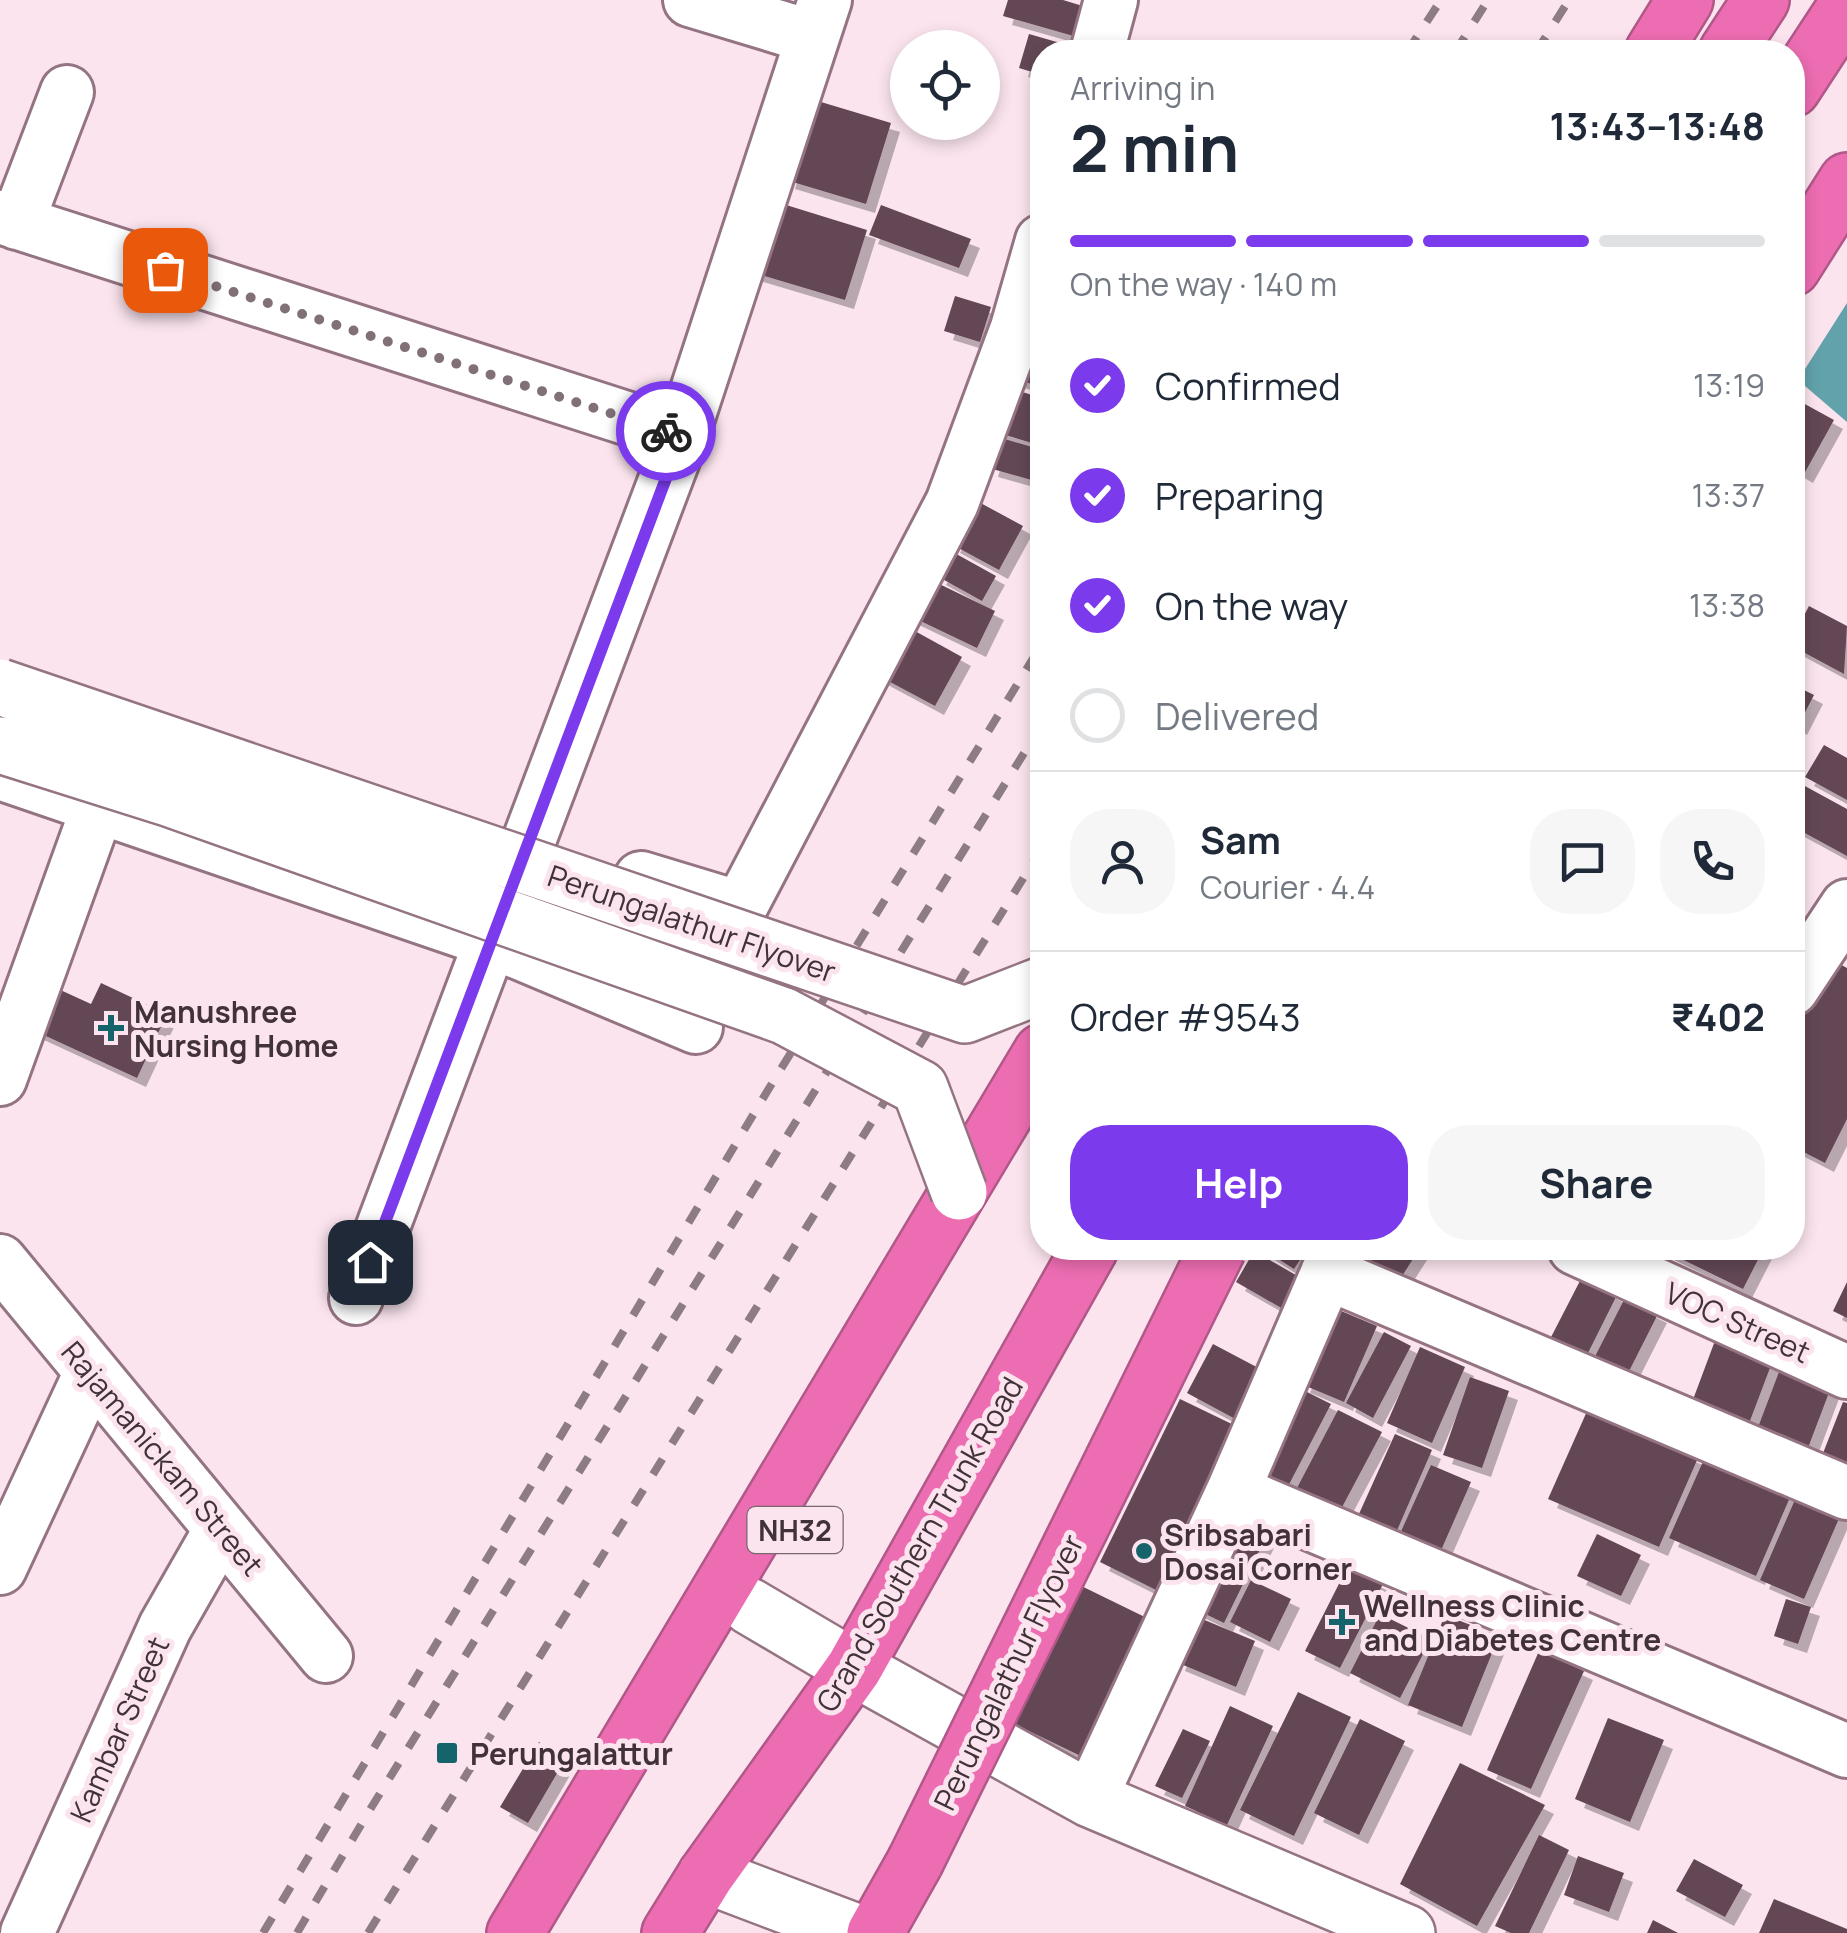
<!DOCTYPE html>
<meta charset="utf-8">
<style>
:root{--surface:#fff;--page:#f6f6f7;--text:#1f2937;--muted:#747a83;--line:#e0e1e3;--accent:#7c3aed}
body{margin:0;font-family:Manrope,sans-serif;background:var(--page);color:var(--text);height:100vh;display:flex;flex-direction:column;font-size:38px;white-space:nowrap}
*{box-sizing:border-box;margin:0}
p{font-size:32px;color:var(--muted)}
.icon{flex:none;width:55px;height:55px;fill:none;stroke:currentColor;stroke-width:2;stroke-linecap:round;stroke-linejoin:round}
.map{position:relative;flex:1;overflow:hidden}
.panel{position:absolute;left:1030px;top:40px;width:775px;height:1220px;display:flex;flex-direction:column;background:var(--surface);border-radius:40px;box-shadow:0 5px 15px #0003}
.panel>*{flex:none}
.tools{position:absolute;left:890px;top:30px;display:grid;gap:20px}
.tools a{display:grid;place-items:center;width:110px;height:110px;border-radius:50%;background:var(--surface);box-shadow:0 5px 15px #0003;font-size:50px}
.pin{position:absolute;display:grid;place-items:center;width:85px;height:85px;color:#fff;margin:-42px;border-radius:20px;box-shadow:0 5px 15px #0006}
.courier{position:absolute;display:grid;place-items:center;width:100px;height:100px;margin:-50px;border:8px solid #7c3aed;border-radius:50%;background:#fff;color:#222;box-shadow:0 2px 12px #0007}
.summary em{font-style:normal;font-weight:700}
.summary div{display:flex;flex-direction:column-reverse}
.summary{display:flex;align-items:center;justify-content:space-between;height:170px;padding:0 40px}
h1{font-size:65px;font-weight:700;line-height:75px}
.bar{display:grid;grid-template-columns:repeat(4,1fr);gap:15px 10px;align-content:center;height:120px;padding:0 40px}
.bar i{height:12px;border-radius:8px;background:var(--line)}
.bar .current{background:var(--accent)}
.bar p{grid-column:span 4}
.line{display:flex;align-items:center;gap:25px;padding:0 40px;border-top:2px solid var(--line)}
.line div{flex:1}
.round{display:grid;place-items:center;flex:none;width:105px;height:105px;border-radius:40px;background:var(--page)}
ol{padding:0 40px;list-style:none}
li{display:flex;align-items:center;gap:30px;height:110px}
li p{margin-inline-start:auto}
li .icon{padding:10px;border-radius:50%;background:var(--accent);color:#fff;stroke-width:4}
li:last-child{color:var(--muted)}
li i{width:55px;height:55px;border:5px solid var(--line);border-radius:50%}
.button{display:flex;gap:20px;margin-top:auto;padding:20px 40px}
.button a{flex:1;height:115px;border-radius:40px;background:var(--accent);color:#fff;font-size:40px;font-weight:700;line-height:115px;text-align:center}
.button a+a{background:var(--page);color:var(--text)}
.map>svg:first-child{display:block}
.water{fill:#62a2ab}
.building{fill:#644655;filter:url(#shadow)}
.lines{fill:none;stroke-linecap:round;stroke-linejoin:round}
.street-casing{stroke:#947382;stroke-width:58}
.secondary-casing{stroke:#947382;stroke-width:60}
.highway-casing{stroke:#b05887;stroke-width:60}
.street{stroke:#fff;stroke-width:52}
.secondary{stroke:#fff;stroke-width:55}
.highway{stroke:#ed6db2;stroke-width:55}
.rail{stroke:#8d7c83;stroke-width:8;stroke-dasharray:18 18;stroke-linecap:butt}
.secondary-bridge-casing{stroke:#947382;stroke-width:60;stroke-linecap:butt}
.highway-bridge-casing{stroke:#b05887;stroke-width:60;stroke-linecap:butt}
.secondary-bridge{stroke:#fff;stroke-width:55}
.highway-bridge{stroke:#ed6db2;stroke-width:55}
.done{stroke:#817078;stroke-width:10;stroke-dasharray:0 18}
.route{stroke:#7c3aed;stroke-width:12}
.poi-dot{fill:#15636b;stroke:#fbe4ee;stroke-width:4}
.labels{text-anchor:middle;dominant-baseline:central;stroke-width:10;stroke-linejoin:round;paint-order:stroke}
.shield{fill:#fbe4ee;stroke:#78676f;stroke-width:2.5}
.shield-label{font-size:28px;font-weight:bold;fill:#403238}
.street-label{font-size:30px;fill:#403238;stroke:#fbe4ee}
.poi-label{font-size:30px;font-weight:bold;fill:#403238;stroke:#fbe4ee;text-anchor:start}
</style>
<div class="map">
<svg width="1847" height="1933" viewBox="0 0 1847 1933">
<defs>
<filter id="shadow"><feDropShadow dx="9" dy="9" stdDeviation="0" flood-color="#0004"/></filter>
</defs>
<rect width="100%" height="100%" fill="#fbe4ee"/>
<path class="water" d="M1847 303V422L1798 380Z"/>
<path class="building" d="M1008 0H1063L1086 7 1077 37 1003 16Z
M1029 34 1088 51V52H1042V75L1019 68Z
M811 99 891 123 866 204 786 180Z
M770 200 867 230 845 300 748 271Z
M881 205 971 239 959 268 869 235Z
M955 296 991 307 980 342 944 331Z
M1027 339 1042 344V387L1015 379Z
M1003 386 1042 398V446L989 430Z
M1792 397 1834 420 1804 474 1792 467Z
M998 437 1042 450V483L989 468Z
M975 500 1023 526 999 570 951 544Z
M951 551 996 576 982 601 937 576Z
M929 579 995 611 977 648 910 616Z
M1809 606 1847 626 1844 674 1792 646V638Z
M904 625 962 657 935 706 877 675Z
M1792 684 1814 695 1798 726 1792 723Z
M1824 745 1847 758V800L1805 777Z
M1792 779 1847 809V856L1792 826Z
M1825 956 1847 968V1119L1825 1163 1792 1146V1019Z
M101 983 167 1014 137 1078 35 1031 56 988 91 1004Z
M1261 1248H1308L1294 1269Z
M1363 1248H1420L1397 1284 1356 1257Z
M1659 1248H1764L1743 1289Z
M1254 1251 1308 1282 1290 1313 1236 1282Z
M1582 1277 1617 1295 1584 1361 1548 1343Z
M1847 1282V1318L1833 1311Z
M1625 1298 1658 1314 1620 1389 1587 1372Z
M1334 1308 1377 1326 1344 1402 1301 1384Z
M1384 1332 1411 1346 1373 1418 1346 1403Z
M1716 1338 1773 1360 1742 1442 1685 1421Z
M1213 1344 1266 1372 1239 1421 1187 1393Z
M1420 1347 1465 1367 1432 1443 1387 1423Z
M1782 1364 1833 1382 1800 1469 1749 1451Z
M1470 1377 1509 1391 1482 1468 1443 1455Z
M1297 1387 1331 1404 1284 1494 1250 1477Z
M1180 1399 1238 1427 1158 1591 1100 1562Z
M1843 1402 1847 1403V1477L1818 1466Z
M1588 1409 1698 1458 1659 1547 1548 1499Z
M1338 1410 1382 1432 1331 1528 1288 1505Z
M1395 1434 1432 1450 1392 1542 1354 1525Z
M1705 1457 1791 1495 1756 1576 1669 1538Z
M1431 1465 1471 1482 1439 1555 1398 1538Z
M1797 1495 1841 1514 1804 1599 1760 1580Z
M1234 1519 1267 1535 1224 1623 1191 1607Z
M1597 1534 1641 1555 1621 1596 1577 1576Z
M1348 1566 1383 1584 1340 1668 1305 1651Z
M1067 1579 1153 1621 1085 1758 1000 1717Z
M1251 1580 1291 1599 1270 1642 1230 1622Z
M1786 1599 1811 1607 1798 1644 1774 1636Z
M1380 1614 1431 1639 1400 1698 1350 1673Z
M1445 1615 1499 1636 1462 1727 1408 1705Z
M1195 1616 1255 1641 1236 1687 1176 1662Z
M1539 1651 1584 1671 1531 1789 1487 1770Z
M1298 1692 1351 1717 1294 1836 1240 1810Z
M1230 1706 1273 1726 1227 1825 1185 1806Z
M1608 1718 1664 1740 1630 1822 1575 1799Z
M1360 1719 1405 1741 1359 1835 1314 1813Z
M1183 1729 1210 1741 1182 1798 1155 1786Z
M539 1742 566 1758 528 1823 500 1807Z
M1460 1763 1545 1805 1477 1926 1400 1884Z
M1539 1835 1569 1850 1529 1933H1511L1495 1926Z
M1578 1856 1624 1873 1609 1912 1564 1895Z
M1694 1859 1743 1885 1725 1917 1676 1891Z
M1774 1899 1847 1929V1933H1759Z
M1653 1920 1678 1933H1647Z"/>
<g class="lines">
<defs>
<path id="street" d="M690 0 812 37
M1097 52 1111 0
M0 217 682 436
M17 223 67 92
M0 773 491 941 696 1027
M641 878 740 908 952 503 1017 328 1042 241
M1792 989 1847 906
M0 1079 98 807
M1575 1248 1847 1372
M0 1261 326 1656
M1327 1273 1847 1493
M356 1298 682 436 825 0
M1233 1491 1847 1751
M0 1568 91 1372
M1090 1799 1233 1491 1338 1248
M27 1933 165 1627 221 1529"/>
<path id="secondary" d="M749 1606 854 1668 1090 1799 1407 1933
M706 1875 859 1933"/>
<path id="highway" d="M1653 52 1685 0
M1727 52 1761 0
M1792 89 1847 5
M1792 268 1847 181
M515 1933 1042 1052
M670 1933 706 1875 854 1668 1090 1248
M875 1933 915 1862"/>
</defs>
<use href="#street" class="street-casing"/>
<use href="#secondary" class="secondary-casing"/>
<use href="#highway" class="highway-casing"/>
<use href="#street" class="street"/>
<use href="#secondary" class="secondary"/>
<use href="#highway" class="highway"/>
<path class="rail" d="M1407 52 1441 0
M1455 52 1488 0
M1536 52 1569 0
M263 1933 768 1090 1042 644
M297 1933 371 1808 1042 724
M368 1933 1042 848"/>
<defs>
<path id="secondary-bridge" d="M0 687 965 1015 1042 985
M0 745 171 799 784 1016 920 1088 959 1192"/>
<path id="highway-bridge" d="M915 1862 1218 1248"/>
</defs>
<use href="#secondary-bridge" class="secondary-bridge-casing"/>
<use href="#highway-bridge" class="highway-bridge-casing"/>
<use href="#secondary-bridge" class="secondary-bridge"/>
<use href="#highway-bridge" class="highway-bridge"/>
</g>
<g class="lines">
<path class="done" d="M165 270 666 431"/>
<path class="route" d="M370 1262 682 436 666 431"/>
</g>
<g class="poi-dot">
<path d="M106 1013h10v10h10v10h-10v10h-10v-10h-10v-10h10z"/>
<circle cx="1144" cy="1551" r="10"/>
<path d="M1337 1607h10v10h10v10h-10v10h-10v-10h-10v-10h10z"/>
<rect x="435" y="1741" width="24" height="24" rx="5"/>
</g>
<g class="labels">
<rect class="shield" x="747.5" y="1507" width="95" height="46" rx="8"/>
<g class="shield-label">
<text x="795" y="1530">NH32</text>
</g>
<g class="street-label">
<text transform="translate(692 923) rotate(19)">Perungalathur Flyover</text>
<text transform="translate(1738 1322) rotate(24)">VOC Street</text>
<text transform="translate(163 1458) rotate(50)">Rajamanickam Street</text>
<text transform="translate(919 1544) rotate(-60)">Grand Southern Trunk Road</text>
<text transform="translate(1008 1672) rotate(-64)">Perungalathur Flyover</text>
<text transform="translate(119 1729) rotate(-66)">Kambar Street</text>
</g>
<g class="poi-label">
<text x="134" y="1011">Manushree<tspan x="134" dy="34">Nursing Home</tspan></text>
<text x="1164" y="1534">Sribsabari<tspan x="1164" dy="34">Dosai Corner</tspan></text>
<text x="1364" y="1605">Wellness Clinic<tspan x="1364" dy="34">and Diabetes Centre</tspan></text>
<text x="470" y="1753">Perungalattur</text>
</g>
</g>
</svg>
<div class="tools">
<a><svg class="icon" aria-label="locate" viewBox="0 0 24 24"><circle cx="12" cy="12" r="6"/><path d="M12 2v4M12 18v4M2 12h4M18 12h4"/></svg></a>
</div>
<div class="pin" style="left:165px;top:270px;background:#ea580c"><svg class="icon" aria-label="bag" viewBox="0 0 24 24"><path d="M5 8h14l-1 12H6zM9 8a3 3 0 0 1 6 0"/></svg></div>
<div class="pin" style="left:370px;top:1262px;background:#1f2937"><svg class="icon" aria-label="home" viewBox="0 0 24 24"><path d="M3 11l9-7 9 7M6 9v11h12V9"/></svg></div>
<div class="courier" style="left:666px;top:431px"><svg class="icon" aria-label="bike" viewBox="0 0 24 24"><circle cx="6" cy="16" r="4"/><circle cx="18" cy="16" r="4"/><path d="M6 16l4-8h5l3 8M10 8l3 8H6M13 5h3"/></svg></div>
<section class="panel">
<div class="summary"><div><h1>2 min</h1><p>Arriving in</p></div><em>13:43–13:48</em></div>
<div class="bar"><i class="current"></i><i class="current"></i><i class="current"></i><i></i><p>On the way · 140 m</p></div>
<ol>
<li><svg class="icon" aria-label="check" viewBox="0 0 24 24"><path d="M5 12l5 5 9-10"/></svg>Confirmed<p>13:19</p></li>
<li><svg class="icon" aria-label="check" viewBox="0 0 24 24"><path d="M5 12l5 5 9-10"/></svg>Preparing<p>13:37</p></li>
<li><svg class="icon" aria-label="check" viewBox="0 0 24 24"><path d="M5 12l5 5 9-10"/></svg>On the way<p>13:38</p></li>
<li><i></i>Delivered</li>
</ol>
<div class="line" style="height:180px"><a class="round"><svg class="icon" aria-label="person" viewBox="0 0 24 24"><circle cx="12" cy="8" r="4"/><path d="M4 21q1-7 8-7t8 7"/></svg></a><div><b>Sam</b><p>Courier · 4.4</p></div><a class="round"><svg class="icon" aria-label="chat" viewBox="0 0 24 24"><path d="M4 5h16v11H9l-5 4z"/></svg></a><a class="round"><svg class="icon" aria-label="phone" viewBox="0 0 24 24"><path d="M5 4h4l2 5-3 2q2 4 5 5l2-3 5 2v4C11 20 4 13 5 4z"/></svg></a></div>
<div class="line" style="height:130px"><div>Order #9543</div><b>₹402</b></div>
<div class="button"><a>Help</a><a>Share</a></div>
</section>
</div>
